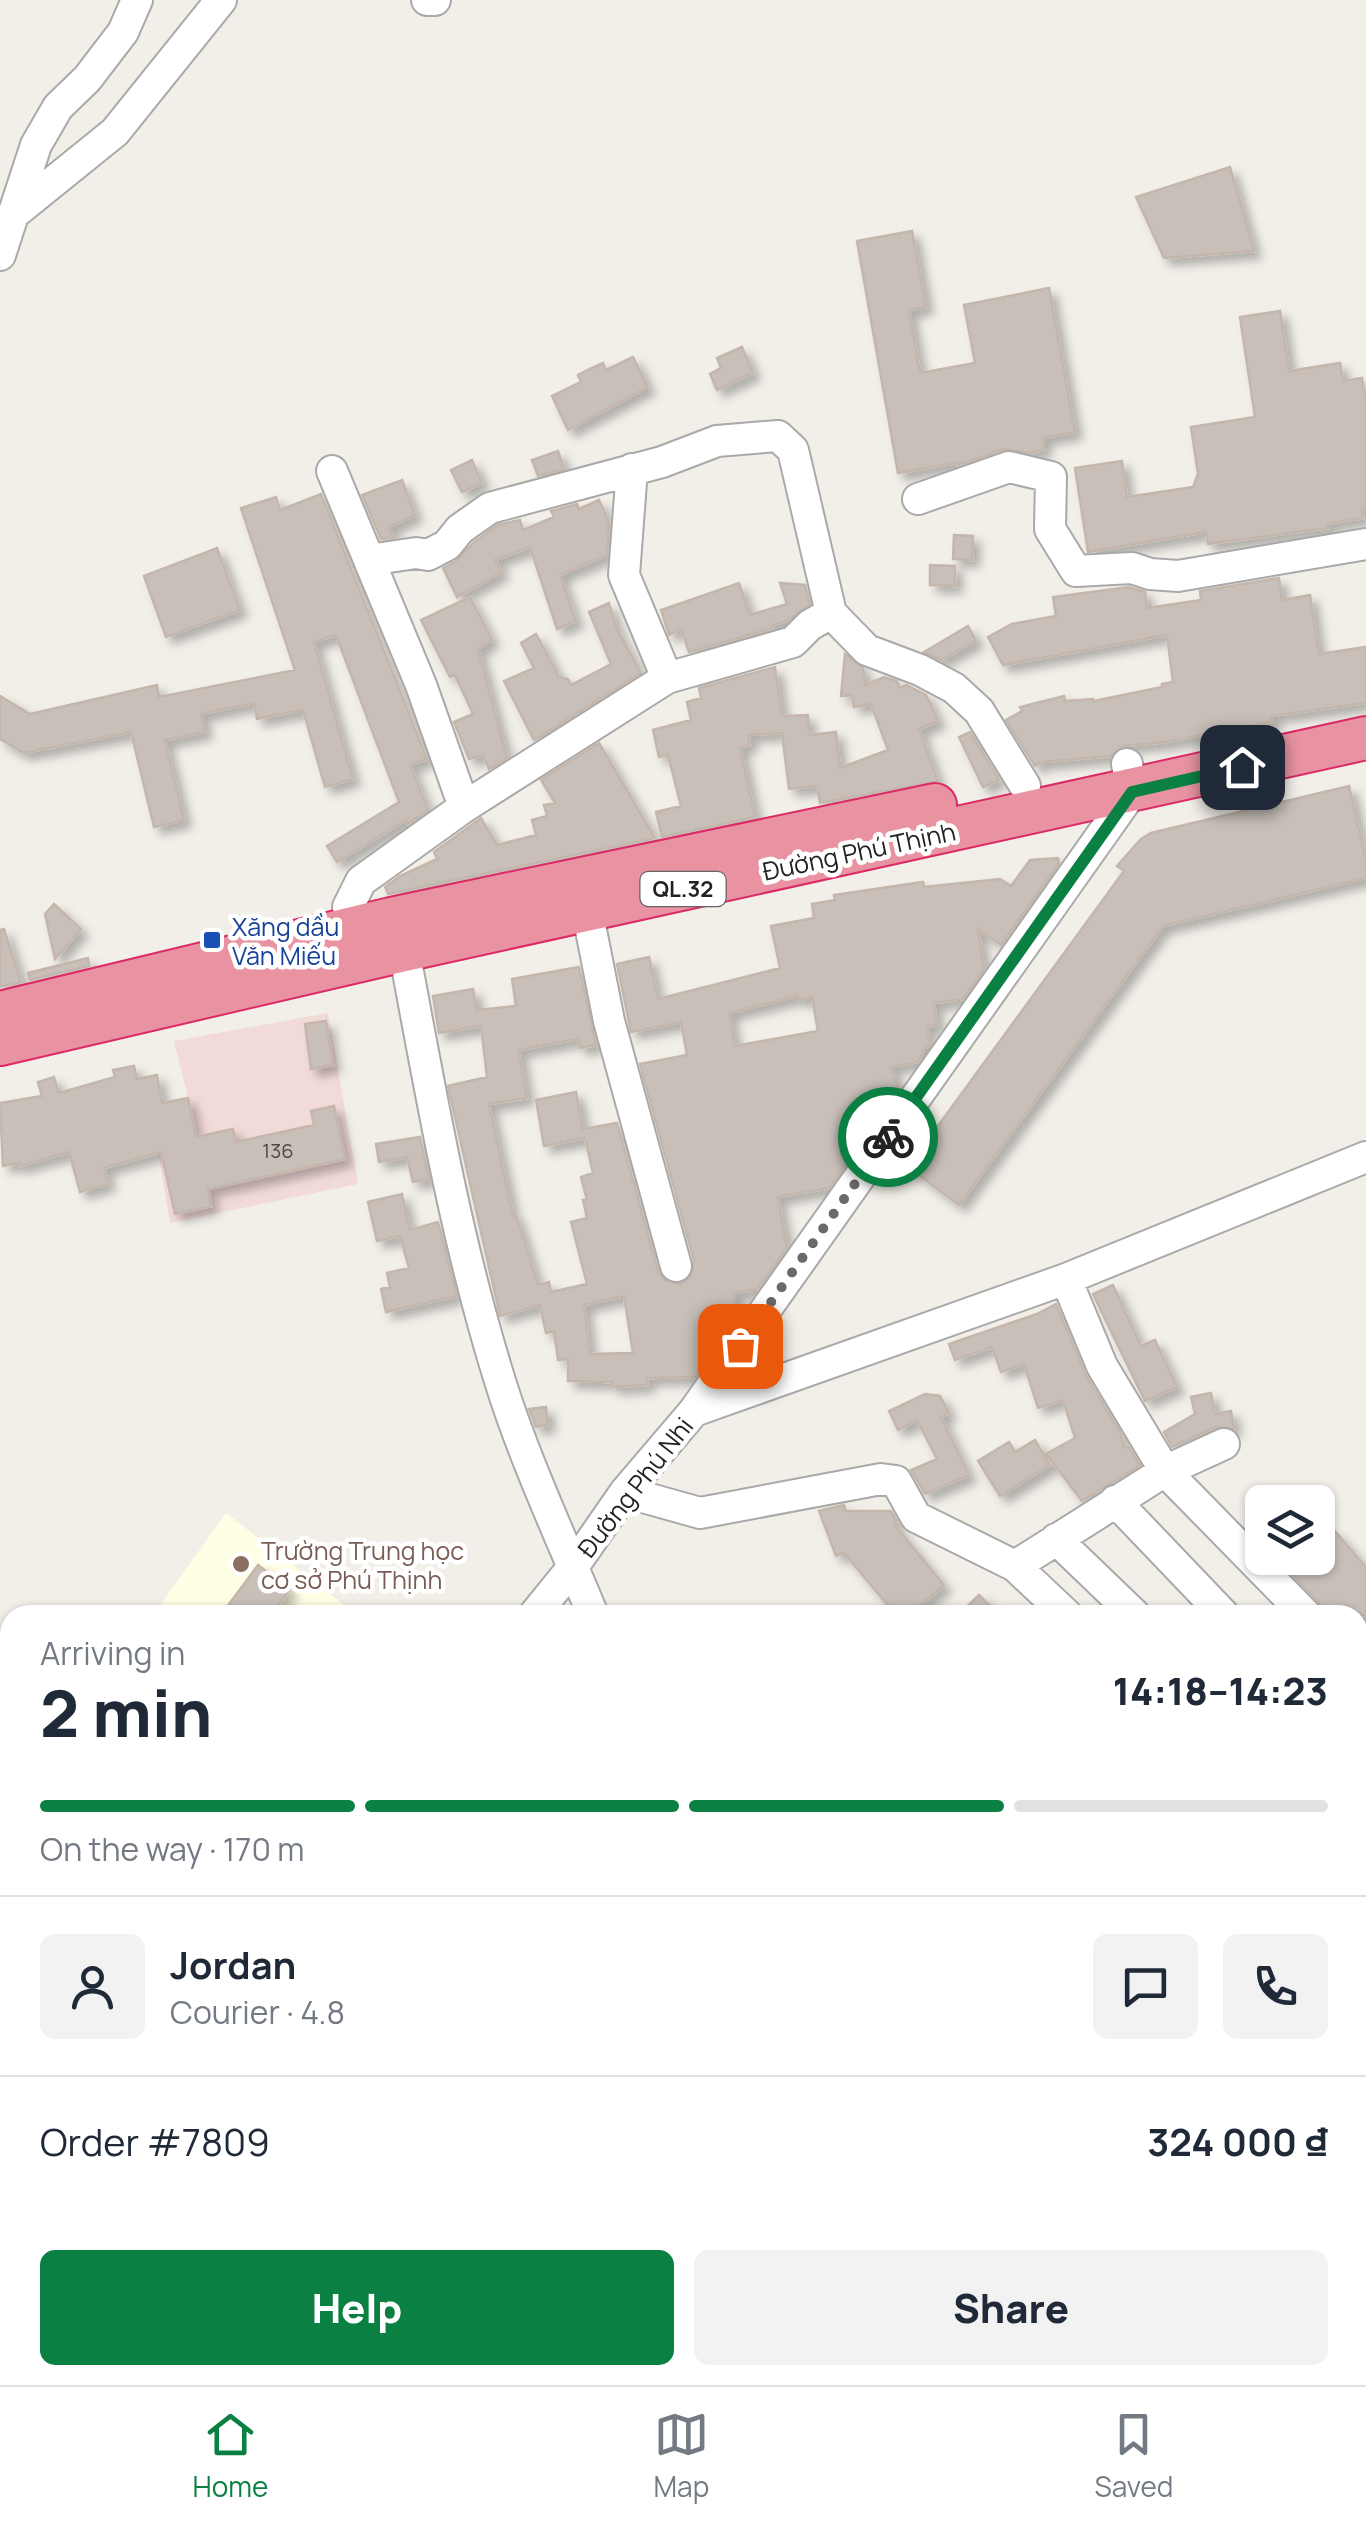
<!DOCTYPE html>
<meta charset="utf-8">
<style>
:root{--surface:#fff;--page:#f2f2f3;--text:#1f2937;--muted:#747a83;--line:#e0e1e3;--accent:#0b8043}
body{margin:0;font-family:Manrope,sans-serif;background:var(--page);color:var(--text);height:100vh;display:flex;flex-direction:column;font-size:38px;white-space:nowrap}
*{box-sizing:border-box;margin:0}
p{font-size:32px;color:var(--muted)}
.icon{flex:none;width:55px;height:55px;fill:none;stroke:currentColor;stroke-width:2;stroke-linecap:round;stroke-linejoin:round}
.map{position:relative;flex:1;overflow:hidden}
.sheet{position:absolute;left:0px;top:1605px;width:1368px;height:780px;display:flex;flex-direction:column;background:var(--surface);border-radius:30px 30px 0 0;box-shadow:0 2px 8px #0004}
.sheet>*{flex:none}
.buttons{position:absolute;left:1245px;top:1485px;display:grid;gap:20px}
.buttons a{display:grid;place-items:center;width:90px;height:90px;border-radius:15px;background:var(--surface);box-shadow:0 2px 8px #0004;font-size:50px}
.pin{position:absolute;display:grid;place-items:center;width:85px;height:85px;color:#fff;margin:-42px;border-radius:20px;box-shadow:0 5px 15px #0006}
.courier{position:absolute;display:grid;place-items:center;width:100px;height:100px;margin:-50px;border:8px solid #0b8043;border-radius:50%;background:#fff;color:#222;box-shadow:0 2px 12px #0007}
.overview em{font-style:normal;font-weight:800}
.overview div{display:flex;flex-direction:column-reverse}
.overview{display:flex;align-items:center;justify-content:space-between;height:170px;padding:0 40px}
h1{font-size:65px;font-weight:800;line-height:75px}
.bar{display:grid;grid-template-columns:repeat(4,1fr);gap:15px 10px;align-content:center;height:120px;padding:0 40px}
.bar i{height:12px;border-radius:8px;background:var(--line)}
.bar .on{background:var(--accent)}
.bar p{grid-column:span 4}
.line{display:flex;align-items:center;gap:25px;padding:0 40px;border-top:2px solid var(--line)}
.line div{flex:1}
.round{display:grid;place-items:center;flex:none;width:105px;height:105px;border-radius:15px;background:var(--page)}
.button{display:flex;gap:20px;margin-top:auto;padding:20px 40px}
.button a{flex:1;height:115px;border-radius:15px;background:var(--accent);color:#fff;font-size:40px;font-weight:800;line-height:115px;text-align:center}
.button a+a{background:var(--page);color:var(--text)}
.menu{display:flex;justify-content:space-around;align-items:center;height:140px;border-top:2px solid var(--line);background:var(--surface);font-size:28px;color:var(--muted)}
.menu a{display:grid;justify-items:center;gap:5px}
.menu .on{color:var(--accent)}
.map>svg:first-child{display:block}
.commercial{fill:#f2dad9}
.education{fill:#ffffe5}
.building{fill:#c7bfb8;stroke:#c4b6ab;stroke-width:2.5;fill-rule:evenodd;filter:url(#shadow)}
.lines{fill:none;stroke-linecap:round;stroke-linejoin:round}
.minor-casing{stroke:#a9a9a9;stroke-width:34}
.highway-casing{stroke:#dc2a67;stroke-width:46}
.minor{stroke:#fff;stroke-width:30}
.highway{stroke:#e892a2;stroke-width:42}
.done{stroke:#6b6a68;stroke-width:10;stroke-dasharray:0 18}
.route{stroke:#0b8043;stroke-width:12}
.transit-dot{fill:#1a4fb4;stroke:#fff;stroke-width:4}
.education-dot{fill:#8d6e63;stroke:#fff;stroke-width:4}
.labels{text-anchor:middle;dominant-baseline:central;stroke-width:9;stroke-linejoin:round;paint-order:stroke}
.number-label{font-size:20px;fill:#4b4948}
.shield{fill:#fff;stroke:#646464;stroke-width:2.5}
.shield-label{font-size:22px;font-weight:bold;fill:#222}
.street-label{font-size:25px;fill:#222;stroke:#fff}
.transit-label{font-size:25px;fill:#164399;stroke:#fff;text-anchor:start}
.education-label{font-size:25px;fill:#785e54;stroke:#fff;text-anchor:start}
</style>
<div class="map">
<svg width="1366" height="2385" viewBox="0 0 1366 2385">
<defs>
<filter id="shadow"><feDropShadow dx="7" dy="7" stdDeviation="5" flood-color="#0004"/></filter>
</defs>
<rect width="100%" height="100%" fill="#f2efe9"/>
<path class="commercial" d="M328 1013 358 1184 170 1223 151 1106 188 1097 174 1041Z"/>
<path class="education" d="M226 1513 357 1615H153Z"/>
<path class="building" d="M1230 167 1254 251 1164 258 1136 197Z
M912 231 926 307 909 310 920 373 975 363 964 305 1049 288 1075 432 1043 438 1044 450 1029 453 1004 449 958 465 957 463 898 473 857 241Z
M1280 311 1289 371 1340 363 1343 381 1362 378 1366 405V508L1362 509 1363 518 1327 524 1328 528 1208 544 1206 532 1088 552 1075 468 1122 461 1127 497 1193 487 1198 474 1191 427 1255 417 1240 317Z
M742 347 753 373 717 390 710 374 721 368 717 358Z
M633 357 648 387 568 430 552 396 581 382 578 375 590 369 603 363 606 370Z
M558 451 564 469 538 476 532 460Z
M472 460 482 483 462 492 451 470Z
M402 480 415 515 389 527 393 537 381 539 362 495Z
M321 494 427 759 410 765 428 810 408 824 406 820 337 862 327 846 399 802 336 635 314 642 353 779 325 787 303 710 257 719 254 703 201 714 205 732 165 740 184 820 154 827 131 732 24 753 0 739V696L30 714 157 685 159 697 295 670 241 508 276 497 280 510Z
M599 500 609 522 607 555 560 575 576 621 557 629 530 547 495 560 502 572 457 597 443 568 456 561 473 543 498 525 520 520 523 530 554 517 551 511 577 504 579 509Z
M954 535 973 536 972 560 953 559Z
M217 548 240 610 166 637 144 576Z
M930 565 955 566V586L930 585Z
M1279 578 1282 600 1310 595 1319 654 1366 647V703L1271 716 1272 722 1166 742 1123 746 1111 756 1043 762 1035 766 1006 720 1022 711 1020 707 1064 696 1065 701 1093 699 1094 701 1162 687V684L1173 682 1167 635 1003 665 988 637 1012 624 1056 616 1053 597 1129 587 1145 592 1147 608 1201 600 1200 591Z
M739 583 750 615 787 604 780 583 805 585 810 604 787 621 772 625 773 628 689 652 681 629 669 635 661 610Z
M470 597 492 640 478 649 507 758 489 769 483 755 469 759 454 722 473 714 455 675 450 677 421 620Z
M609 603 617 629 641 673 534 740 504 681 534 668 521 643 536 634 559 677 568 679 571 685 611 664 589 612Z
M968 626 976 641 941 660 924 652Z
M845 654 863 668 865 685 884 677 897 681 900 688 906 685 926 695 938 721 919 729 938 781 820 803 817 786 789 789 782 733 748 735 750 745 740 747 755 817 662 837 656 812 681 806 668 755 659 757 653 730 691 720 687 702 701 698 699 688 775 667 782 716 808 715 809 735 836 732 840 768 888 750 871 704 854 707 852 695 841 696Z
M970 732 999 780 983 787 959 737Z
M599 743 655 838 388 894 385 887 400 876 437 859 434 852 481 818 497 845 536 835 532 820 547 816 544 805 555 803 541 780Z
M1349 786 1366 860V878L1163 926 959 1205 908 1167 1124 871 1117 866 1141 839 1151 833Z
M1058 858 1059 863 1001 945 978 929 984 969 963 999 934 1003 937 1025 927 1027 930 1045 924 1049 918 1062 891 1067 899 1089 829 1188 778 1197 787 1248 757 1289 734 1293 736 1319 726 1333 719 1334 720 1342 709 1358H705L695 1377 647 1378V1385L613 1387 612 1382 568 1381V1359L558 1360 554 1331 546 1333 540 1305 500 1316 448 1086 487 1077 481 1026 439 1033 433 996 473 989 477 1010 516 1006 512 979 579 967 596 1045 580 1048 578 1039 519 1050 527 1098 489 1104 513 1216 516 1215 538 1285 549 1282 551 1292 587 1284 571 1222 587 1218 583 1200H587L581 1177 593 1173 585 1138 544 1146 536 1100 576 1092 583 1129 617 1123 658 1271 664 1280 680 1284 690 1278 694 1261 640 1064 687 1055 681 1022 631 1032 617 964 649 957 658 999 780 968 771 926 814 918 812 904 835 900 834 895 923 882 924 887 1000 879 1011 886 1030 860ZM798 996 799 1000 812 997 818 1031 735 1046 729 1013ZM624 1296 633 1353 590 1354 584 1305Z
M54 904 81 929 55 959 45 914Z
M4 929 21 982 0 987V930Z
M88 958 89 966 30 980 28 973Z
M326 1021 333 1065 311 1069 305 1024Z
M134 1066 137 1079 157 1075 162 1103 188 1098 196 1137 233 1129 236 1142 314 1125 311 1111 334 1106 345 1159 208 1189 211 1206 175 1214 161 1152 104 1168 108 1184 80 1192 69 1152 20 1166 19 1163 3 1166 0 1103 42 1096 38 1082 54 1077 59 1093 115 1077 113 1070Z
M420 1137 429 1179 413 1182 407 1157 379 1162 376 1144Z
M402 1194 410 1230 438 1222 457 1296 386 1312 381 1289 390 1287 387 1273 409 1268 400 1236 377 1241 368 1202Z
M1113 1285 1141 1346 1155 1340 1177 1387 1145 1401 1093 1294Z
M1056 1304 1086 1376 1120 1432 1124 1448 1128 1446 1140 1465 1082 1501 1046 1454 1075 1438 1063 1400 1038 1408 1024 1364 1001 1372 992 1347 955 1360 949 1344 1037 1314Z
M1211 1393 1215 1414 1231 1411 1234 1429 1216 1427 1172 1447 1164 1432 1195 1414 1191 1397Z
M925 1394 940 1396 949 1413 941 1417 969 1475 925 1494 911 1470 937 1459 917 1420 898 1430 889 1411Z
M546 1407 548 1425 536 1427 529 1409Z
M1035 1440 1050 1465 1000 1496 978 1461 1009 1442 1015 1452Z
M844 1505 846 1511H891L897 1521 894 1524 944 1585 909 1615H896L844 1553 836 1556 819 1511Z
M1334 1530 1366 1567V1615H1327L1319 1602 1288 1570 1302 1558H1318V1544Z
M258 1565 290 1589 271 1615H221Z
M979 1595 999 1615H958Z"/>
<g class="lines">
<defs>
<path id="minor" d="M427 0H435
M11 216 115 132 221 0
M0 255 36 145 58 107 87 79 123 32 137 0
M632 469 624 575 667 678
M332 471 421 685 464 807
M918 499 1009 467 1051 477 1050 529 1076 571 1132 568 1150 574 1178 576 1366 544
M369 560 416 553 428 555 447 545 460 529 490 508 662 462 717 441 778 436 793 450 831 613
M587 910 609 1021 676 1266
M353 928 348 907 361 881 464 807 667 678 793 642 810 625 831 613 867 650 920 670 954 688 979 711 1025 786
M404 950C431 1095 456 1240 500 1381 525 1461 561 1537 593 1615
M1066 1279 1102 1366 1165 1471 1306 1615
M694 1411 1066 1279 1366 1157
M625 1492 700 1513 881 1479 896 1481 916 1517 1015 1566 1067 1615
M1115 1501 1224 1615
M1056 1539 1135 1615
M1015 1566 1165 1471 1224 1444
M534 1615 573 1567 625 1492 694 1411 1132 792 1127 764
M1358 1668 1366 1677
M1358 1728 1366 1721
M0 2263 10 2270
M0 2338 10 2324
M388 2375 396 2385
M747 2375 753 2385
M1249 2375 1256 2385
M126 2385 128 2375
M959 2385 967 2375"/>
<path id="highway" d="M0 1013 391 919 935 805
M0 1044 404 950 1366 738"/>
</defs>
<use href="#minor" class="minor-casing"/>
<use href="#highway" class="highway-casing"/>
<use href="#minor" class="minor"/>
<use href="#highway" class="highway"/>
</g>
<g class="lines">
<path class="done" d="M740 1346 888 1137"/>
<path class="route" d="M888 1137 1132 792 1242 767"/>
</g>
<rect class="transit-dot" x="202" y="930" width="20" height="20" rx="5"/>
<circle class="education-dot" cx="241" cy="1564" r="10"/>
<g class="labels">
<g class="number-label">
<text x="278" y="1150">136</text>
</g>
<rect class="shield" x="640.5" y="872" width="85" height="34" rx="8"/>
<g class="shield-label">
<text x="683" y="889">QL.32</text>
</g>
<g class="street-label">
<text transform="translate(859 851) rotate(-12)">Đường Phú Thịnh</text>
<text transform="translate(635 1487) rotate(-52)">Đường Phú Nhi</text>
</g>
<g class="transit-label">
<text x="232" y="926">Xăng dầu<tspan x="232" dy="29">Văn Miếu</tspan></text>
</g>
<g class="education-label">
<text x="261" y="1550">Trường Trung học<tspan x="261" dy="29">cơ sở Phú Thịnh</tspan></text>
</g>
</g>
</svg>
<div class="buttons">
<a><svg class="icon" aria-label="layers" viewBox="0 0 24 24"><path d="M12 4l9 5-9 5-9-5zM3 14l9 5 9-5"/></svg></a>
</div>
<div class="pin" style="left:740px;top:1346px;background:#ea580c"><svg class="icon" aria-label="bag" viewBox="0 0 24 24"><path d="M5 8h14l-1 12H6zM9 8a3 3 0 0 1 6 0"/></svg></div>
<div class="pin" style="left:1242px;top:767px;background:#1f2937"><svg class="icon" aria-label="home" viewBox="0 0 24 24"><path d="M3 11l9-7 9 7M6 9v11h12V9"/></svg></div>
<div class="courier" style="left:888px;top:1137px"><svg class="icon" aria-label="bike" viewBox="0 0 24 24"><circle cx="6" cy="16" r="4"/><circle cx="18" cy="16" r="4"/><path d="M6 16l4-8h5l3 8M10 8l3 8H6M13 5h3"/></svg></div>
<section class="sheet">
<div class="overview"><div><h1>2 min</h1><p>Arriving in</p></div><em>14:18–14:23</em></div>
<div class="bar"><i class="on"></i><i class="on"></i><i class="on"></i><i></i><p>On the way · 170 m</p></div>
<div class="line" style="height:180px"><a class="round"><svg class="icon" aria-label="person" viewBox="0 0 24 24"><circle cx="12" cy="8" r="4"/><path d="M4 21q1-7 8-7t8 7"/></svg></a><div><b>Jordan</b><p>Courier · 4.8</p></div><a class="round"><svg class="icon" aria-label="chat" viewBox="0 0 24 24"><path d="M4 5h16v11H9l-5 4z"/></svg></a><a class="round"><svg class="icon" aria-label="phone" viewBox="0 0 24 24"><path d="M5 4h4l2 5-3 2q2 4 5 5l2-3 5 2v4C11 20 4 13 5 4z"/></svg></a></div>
<div class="line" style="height:130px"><div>Order #7809</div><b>324 000 ₫</b></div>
<div class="button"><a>Help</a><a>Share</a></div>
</section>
</div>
<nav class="menu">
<a class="on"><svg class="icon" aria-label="home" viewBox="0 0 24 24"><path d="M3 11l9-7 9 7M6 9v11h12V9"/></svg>Home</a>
<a><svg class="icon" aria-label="map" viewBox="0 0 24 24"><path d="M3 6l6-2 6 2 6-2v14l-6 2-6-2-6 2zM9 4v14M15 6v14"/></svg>Map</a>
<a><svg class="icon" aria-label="saved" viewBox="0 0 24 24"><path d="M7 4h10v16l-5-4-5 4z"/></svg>Saved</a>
</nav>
